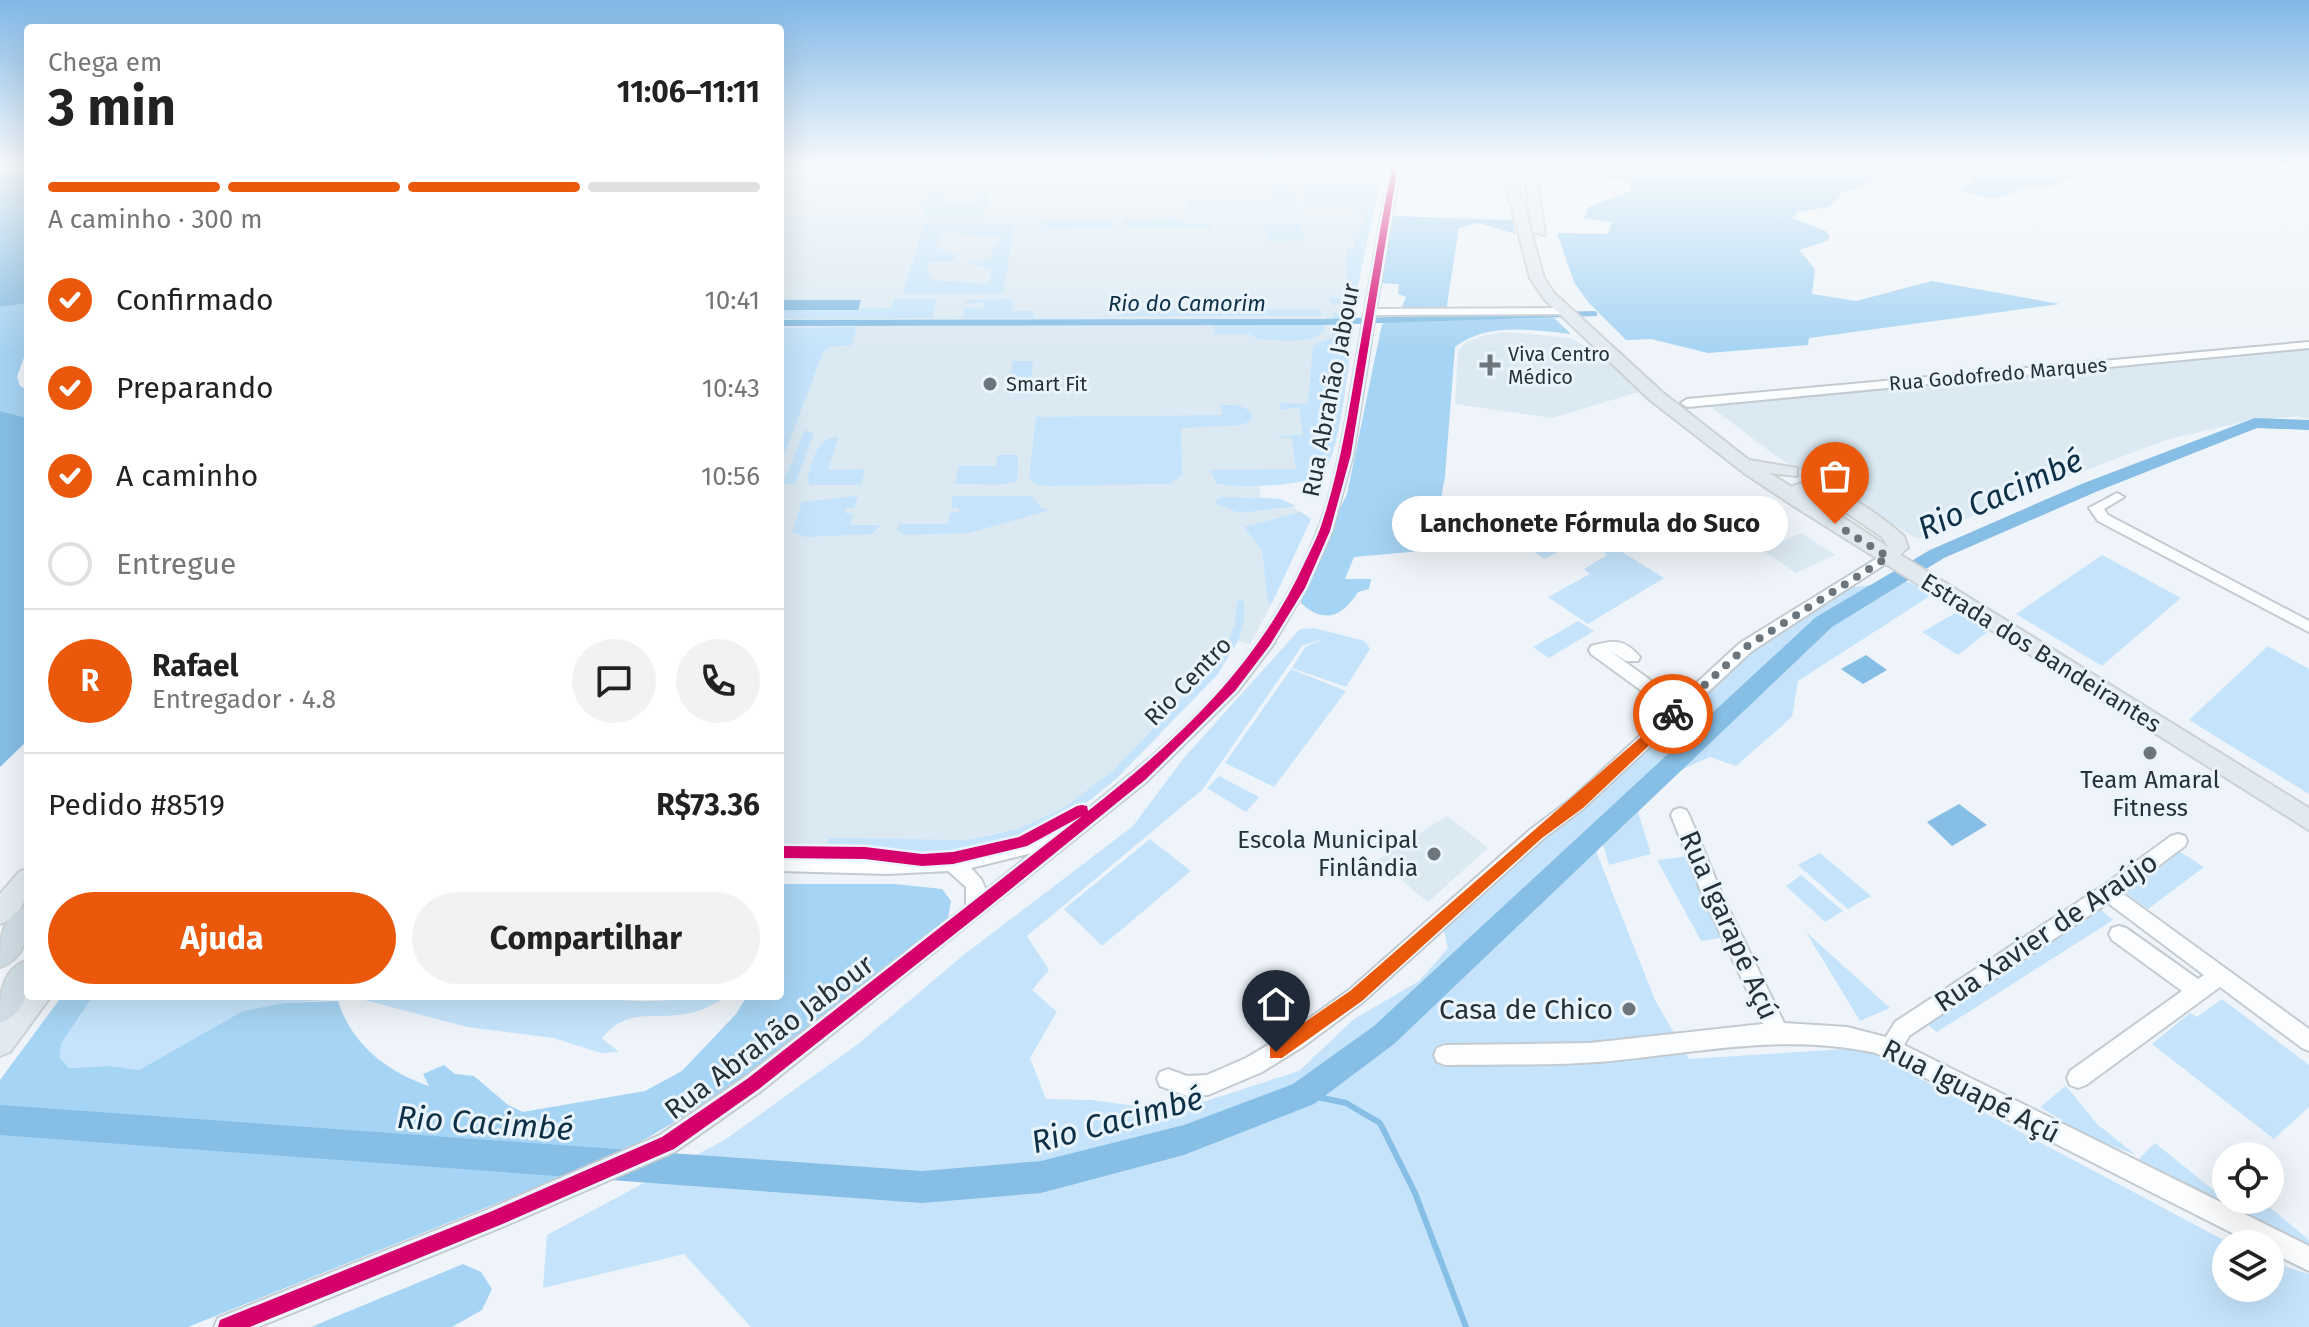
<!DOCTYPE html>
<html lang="pt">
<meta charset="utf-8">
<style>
:root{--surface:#fff;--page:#f2f2f2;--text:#222;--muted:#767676;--line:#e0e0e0;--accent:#ea580c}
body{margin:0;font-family:"Fira Sans",sans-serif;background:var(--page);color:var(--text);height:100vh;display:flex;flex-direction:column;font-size:30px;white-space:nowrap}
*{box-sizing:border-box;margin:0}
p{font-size:26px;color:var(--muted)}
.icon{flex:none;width:44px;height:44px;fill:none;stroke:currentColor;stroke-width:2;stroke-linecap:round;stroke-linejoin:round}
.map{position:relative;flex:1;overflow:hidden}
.drawer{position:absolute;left:24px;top:24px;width:760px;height:976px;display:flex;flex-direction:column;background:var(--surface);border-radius:8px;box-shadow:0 8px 32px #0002}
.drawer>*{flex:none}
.buttons{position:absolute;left:2212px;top:1142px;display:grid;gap:16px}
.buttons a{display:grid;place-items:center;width:72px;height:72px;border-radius:50%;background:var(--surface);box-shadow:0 8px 32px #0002;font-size:40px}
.pin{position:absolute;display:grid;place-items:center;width:68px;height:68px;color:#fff;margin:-82px -34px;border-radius:50% 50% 50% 0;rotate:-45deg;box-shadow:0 0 8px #0007}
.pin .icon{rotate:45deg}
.courier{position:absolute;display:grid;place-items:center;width:80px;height:80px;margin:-40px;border:6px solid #ea580c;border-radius:50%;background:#fff;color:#222;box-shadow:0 2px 10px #0007}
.bubble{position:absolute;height:56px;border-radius:28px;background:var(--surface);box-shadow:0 8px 32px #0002;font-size:26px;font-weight:700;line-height:56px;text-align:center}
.headline em{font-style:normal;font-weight:700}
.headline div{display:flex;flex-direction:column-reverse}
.headline{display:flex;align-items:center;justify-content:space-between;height:136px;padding:0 24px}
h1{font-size:52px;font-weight:700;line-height:60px}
.bar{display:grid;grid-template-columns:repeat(4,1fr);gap:12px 8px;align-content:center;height:96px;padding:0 24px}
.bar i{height:10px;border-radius:6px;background:var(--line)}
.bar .current{background:var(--accent)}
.bar p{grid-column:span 4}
.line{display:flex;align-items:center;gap:20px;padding:0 24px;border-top:2px solid var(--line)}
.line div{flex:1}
.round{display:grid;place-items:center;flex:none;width:84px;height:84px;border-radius:42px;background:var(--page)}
ol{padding:0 24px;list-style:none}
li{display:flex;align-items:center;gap:24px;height:88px}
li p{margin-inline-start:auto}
li .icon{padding:8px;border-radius:50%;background:var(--accent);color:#fff;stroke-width:4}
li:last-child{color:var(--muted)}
li i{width:44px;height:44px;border:4px solid var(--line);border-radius:50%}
.button{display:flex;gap:16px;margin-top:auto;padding:16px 24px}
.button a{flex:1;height:92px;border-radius:48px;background:var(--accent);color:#fff;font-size:32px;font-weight:700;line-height:92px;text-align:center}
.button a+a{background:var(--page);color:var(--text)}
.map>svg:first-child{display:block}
.built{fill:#dbe9f3}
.green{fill:#c5e4fb;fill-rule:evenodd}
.forest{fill:#a6d4f4}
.water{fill:#86bee5}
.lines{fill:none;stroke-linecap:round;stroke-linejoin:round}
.stream{stroke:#86bee5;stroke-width:6}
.canal{fill:#86bee5;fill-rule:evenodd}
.river{fill:#86bee5;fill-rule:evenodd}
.minor-casing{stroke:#c3cbd1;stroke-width:4}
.major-casing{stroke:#cdd2d5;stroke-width:4}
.highway-casing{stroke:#cdd2d5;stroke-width:4}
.minor{fill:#fcfdfe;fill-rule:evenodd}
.major{fill:#e2eaf0;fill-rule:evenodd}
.highway{fill:#d1dde5;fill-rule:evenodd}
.cycleway-casing{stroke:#eaf4fd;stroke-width:5}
.cycleway{fill:#d6006c;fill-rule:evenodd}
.route{fill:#ea580c}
.done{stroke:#6b757b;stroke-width:8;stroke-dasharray:0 14.4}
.poi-dot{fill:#6b757b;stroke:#eaf4fd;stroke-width:3}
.labels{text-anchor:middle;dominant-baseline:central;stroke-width:6;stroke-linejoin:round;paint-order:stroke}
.far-poi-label{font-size:20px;fill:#253037;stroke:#eaf4fd;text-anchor:start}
.far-street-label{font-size:20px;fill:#253037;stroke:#eaf4fd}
.far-water-label{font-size:22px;font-style:italic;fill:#0d3046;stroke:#eaf4fd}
.street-label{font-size:24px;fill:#253037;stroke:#eaf4fd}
.poi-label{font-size:24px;fill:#253037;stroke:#eaf4fd}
.near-street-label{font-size:28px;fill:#253037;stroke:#eaf4fd}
.near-poi-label{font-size:28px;fill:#253037;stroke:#eaf4fd;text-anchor:end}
.near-water-label{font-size:32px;font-style:italic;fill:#0d3046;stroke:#eaf4fd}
</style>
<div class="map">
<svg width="2309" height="1327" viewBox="0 0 2309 1327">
<rect width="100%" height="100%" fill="#eef4f9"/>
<path class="built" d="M780 166H1383L1353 311 1349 369 1332 456 1324 472 1315 478 1259 484 1261 497 1281 499 1311 519 1272 603 1250 644 1238 641 1217 675 1116 779 1075 812 1024 838 970 851 941 854 780 843V191L790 172H780Z
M1508 332 1571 338 1606 359 1642 391 1552 418 1455 404 1458 352 1465 343 1485 335Z
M2309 347V419L2298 416 2247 421 2169 439 2030 491 1925 537 1916 538 1776 456 1707 404Z
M1801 533 1835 555 1796 573 1762 550Z
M1447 816 1488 848 1428 902 1377 860Z"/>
<path class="green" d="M937 166H977L972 188H956L953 182H933Z
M1368 166H1383L1353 309H1345L1338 303 1333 307 1329 297 1348 299 1346 249 1355 248 1352 237 1362 226 1364 215 1357 209 1307 206 1302 181 1377 184 1379 170 1369 169Z
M1277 176 1293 183 1299 213 1260 214 1257 202V214H1199L1188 210 1187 200 1272 201 1271 177Z
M989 191 983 219H921L930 192 945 193 943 204H975L978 194Z
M1178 218 1186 224H1211L1212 228H1124V219Z
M1043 219H1114V228L1041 229Z
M924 224H1015L1003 293H903ZM943 233 1000 237 998 245 988 250 993 253 991 259 968 263 992 269 989 284 931 280 932 275 926 272 929 262H950L959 255 944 252 934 244 941 242Z
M1263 224H1300L1306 241 1269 242Z
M894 299H937L932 318 780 319V310L891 308Z
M1013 299 1012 311H1034V318H963L965 307 983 309 984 302 965 304 967 300Z
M1320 309 1322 316H1117V310Z
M1333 313H1352C1350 345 1343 455 1321 474 1306 487 1237 488 1217 484L1210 470 1296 469 1292 438 1270 437 1303 435 1299 407 1282 410 1280 403 1308 404 1313 346 1333 337Z
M1214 325H1324L1325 329C1313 347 1276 339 1257 339L1250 334H1215Z
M857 327 851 346H833L823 352 780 466V328Z
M1013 361H1033L1029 395 1008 394Z
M1221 405H1239L1250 411 1252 420 1242 425 1181 428 1182 475 1170 484 1048 486 1036 484 1029 478 1036 417 1222 415Z
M805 430 814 433 795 484H783Z
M838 437 828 470 865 469 861 485H810L807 480C813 461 815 438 838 437Z
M998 455H1018L1017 481 1002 485 955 484 959 466H996Z
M858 496 854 508H846L845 513 853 514 850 525H880L873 534 805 537 792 532 802 502Z
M953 496H1032L1041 508 1050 510 969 533 905 535 897 530 899 524H948L950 513 959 512V508H951Z
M1221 497 1281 499 1296 506 1239 513 1214 503Z
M1484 509 1500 522 1464 536 1447 522Z
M1301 512 1311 519 1272 603H1268L1262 550 1244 527Z
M1559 523 1583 538 1545 559 1520 543Z
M1614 547 1664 578 1588 624 1548 597 1590 574 1584 569 1607 555 1604 553Z
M2102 555 2181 598 2102 666 2016 614Z
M1904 581 1922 587 1930 596 1798 681 1792 717 1736 766 1710 757 1665 777 1594 846 1655 1000 1689 1059 1863 1048 2231 1244H2226V1288H2270V1262L2309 1274V1327H751L684 1254 543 1288 547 1235 726 1139 858 1044 965 954 1133 826 1183 759 1300 629 1314 628 1365 641 1370 649 1346 687 1292 668 1305 647 1327 638 1302 646 1202 790 1027 936 1049 970 1032 990 1057 1012 1030 1058 1046 1099 1091 1100 1175 1111 1299 1071 1354 1019 1419 981 1448 948 1442 923C1465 913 1485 900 1494 876L1755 641 1846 588Z
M1237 601H1244V620L1238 641 1217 675 1116 779 1075 812 1024 838 970 851 907 853 827 844 829 838 968 840 1018 829 1062 809 1113 771 1220 658 1235 625Z
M1959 611 1990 630 1958 655 1922 632Z
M1578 621 1594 631 1549 658 1533 647Z
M2268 646 2309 669V794L2189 720Z
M1291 669 1346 691 1274 787 1225 763Z
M1219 776 1259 797 1246 812 1207 788Z
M1638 812 1651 854 1609 865 1603 845Z
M1150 839 1191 871 1102 946 1064 909Z
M2176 849 2204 867 2148 909 2120 889Z
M1820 853 1871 896 1848 909 1798 865Z
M1690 856 1731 936 1701 941 1657 860Z
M1801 875 1843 911 1825 922 1786 886Z
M2090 900 2113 920 1937 1032 1913 1013Z
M1806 932 1890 1008 1860 1021Z
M93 996H604C644 1008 687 996 728 996 715 1003 701 1012 686 1014 651 1020 628 1007 602 1038L619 1052 601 1053 553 1038 467 1027 357 998 284 1003 244 1011 139 1070 110 1066 70 1068 60 1059 61 1044Z
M2222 999 2309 1065V1107L2274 1139 2152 1044 2190 1013 2197 1017Z
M2066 1086 2097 1124 2136 1155 2089 1137 2040 1107Z
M2155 1143 2221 1196 2205 1201 2137 1161Z
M2226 1198 2261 1200 2309 1240V1251L2212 1204Z"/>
<path class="forest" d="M1601 166H1857L1875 177 1867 185 1843 192 1829 207 1798 212 1792 218 1826 231 1830 237 1827 241 1799 250 1815 269 1812 294 1856 301 1932 281 2060 304 1809 338 1808 345 1708 353 1651 339 1626 340 1588 302 1574 282 1557 233 1608 234 1612 222 1584 218 1589 207 1632 190 1627 182 1609 179Z
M1940 166H2103L2047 188H2022L2005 196 1991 198 1958 191 1971 182 1964 172Z
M1391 216 1513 220 1515 234 1479 223 1459 228 1446 311H1400L1406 297 1398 294 1399 284 1381 283Z
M28 303V346L17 377 20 386 28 390V418L0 411V307Z
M1554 318 1571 334C1532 330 1487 322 1455 347L1445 476 1432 550 1354 557 1345 579H1371L1369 589 1358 592C1343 616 1324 625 1301 603L1303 586 1347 494 1382 324 1394 320Z
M780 884H895L942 889 951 901 948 918C840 1003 735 1094 612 1157L188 1327H0V1080L62 996H93L61 1044 60 1058 69 1068 110 1066 139 1070 243 1011 284 1003 338 1001C352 1045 386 1071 429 1086L423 1074 444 1065 455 1074 474 1076 508 1105 523 1112 645 1091 682 1071 736 1014 747 996H780Z
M463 1264 481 1272 492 1289 482 1310 452 1327H311Z"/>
<path class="water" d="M0 166H28V303L0 307Z
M780 300H861L858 310H780Z
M0 411 28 418V740L0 767Z
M1866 655 1887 670 1863 684 1841 669Z
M1959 804 1987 825 1952 846 1927 822Z"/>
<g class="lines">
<path class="stream" d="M1303 1094 1346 1103 1380 1123 1415 1193 1466 1327"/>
<path class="canal" d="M1594 311 1597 312V316L1322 325 780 326V320L1322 319Z"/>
<path class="river" d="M2255 418 2309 420V430L2257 428 2098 491 1944 558 1832 627 1394 1044 1314 1104 1184 1155 1041 1193 922 1203 0 1135V1105L922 1171 1041 1161 1184 1125 1293 1084 1374 1026 1816 617 1930 550 2084 483Z"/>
<defs>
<path id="minor" d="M1390 166H1400L1376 309 1562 308 1568 311 1562 314 1375 315 1353 454 1332 531 1306 588 1272 646 1237 692 1146 782 761 1091 676 1151 502 1227 258 1327H214L218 1318 489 1209 660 1135 745 1077 966 906V887L948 871 887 874 780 871V857C850 858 920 864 989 850 1014 846 1035 834 1059 827L1064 828C1120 783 1179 738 1226 683 1264 639 1295 587 1317 533 1336 485 1344 431 1353 380 1365 309 1378 238 1390 166ZM1032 853 986 890 981 879 971 868Z
M2309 342V348L1687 407 1681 403 1687 399Z
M2117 493 2124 497 2104 509 2108 515 2309 621V632L2098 521 2089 508Z
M1897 546 1904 550 1902 553 1752 651 1583 809 1543 839 1363 1002 1304 1046 1262 1072 1208 1095 1187 1096 1160 1086 1157 1079 1160 1072 1168 1069 1187 1076 1207 1075 1246 1058 1290 1032 1349 990 1531 829 1571 799 1668 710 1591 654 1589 650 1591 646C1613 640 1624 638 1640 657L1638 661H1626L1610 651 1678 700 1740 643Z
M1680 808 1686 810 1689 815 1724 899 1784 1023 1847 1027 1886 1037 1895 1022 2101 887 2171 836 2178 834 2185 836 2187 841 2185 846 2122 893 2309 1029V1051L2302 1048 2220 987 2086 1085 2078 1088 2070 1085 2067 1078 2070 1071 2182 991 2112 940 2109 934 2112 928 2119 926 2126 928 2198 979 2204 975 2108 903 1909 1036 1904 1045 2309 1246V1271L2270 1252V1244H2254L1876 1053C1786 1033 1701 1052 1610 1061 1555 1066 1500 1064 1445 1065L1437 1062 1434 1055 1437 1048 1445 1045 1590 1043 1763 1024 1704 899 1671 815 1674 810Z"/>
<path id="major" d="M1501 166H1513L1544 278 1554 293 1662 392 1749 460 1797 468V476L1769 473 1792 487C1819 468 1883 518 1904 536L1908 548 1899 554 2309 808V830L1792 505 1744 473 1650 400 1544 299 1530 278ZM1808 494 1823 497 1882 537 1888 547Z
M1514 166H1526L1538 186 1545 235 1533 232 1526 186Z
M28 868C28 892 26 915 0 924V894L19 872Z
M27 987 28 996H51L10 1052 0 1056V1021Z"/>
<path id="highway" d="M28 906C28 931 28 957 0 967 0 941 0 916 28 906Z
M28 960C28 987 29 1012 0 1023 0 996 0 970 28 960Z"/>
</defs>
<use href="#minor" class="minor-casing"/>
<use href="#major" class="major-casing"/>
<use href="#highway" class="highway-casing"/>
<use href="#minor" class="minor"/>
<use href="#major" class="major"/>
<use href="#highway" class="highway"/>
<defs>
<path id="cycleway" d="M1392 166H1398L1351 454 1330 531 1305 588 1270 645 1235 691 1145 780 980 914 759 1089 674 1149 500 1225 250 1327H218L220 1320 490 1212 662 1137 747 1079 1082 816 1027 846 953 864 922 866 865 859 780 858V846L865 847 922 854 953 852 1019 837 1077 806 1082 805 1087 806 1088 811C1177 741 1257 667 1305 562 1310 551 1316 540 1320 529 1338 477 1347 423 1356 369 1368 301 1379 233 1392 166Z"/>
</defs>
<use href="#cycleway" class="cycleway-casing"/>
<use href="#cycleway" class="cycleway"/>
</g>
<linearGradient id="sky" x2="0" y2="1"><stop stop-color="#81b8e7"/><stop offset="0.47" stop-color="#f7fafc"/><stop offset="1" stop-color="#f7fafc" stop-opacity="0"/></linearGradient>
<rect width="2309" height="352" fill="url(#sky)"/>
<path class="route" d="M1673 709 1680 714 1678 718 1583 808 1542 838 1362 1001 1282 1058H1270V1046L1350 991Z"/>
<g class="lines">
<path class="done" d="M1673 714 1746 647 1888 557 1835 524"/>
</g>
<g class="poi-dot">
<path d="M1486 353h8v8h8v8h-8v8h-8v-8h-8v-8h8z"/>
<circle cx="990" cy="384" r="8"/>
<circle cx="2150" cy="753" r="8"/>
<circle cx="1434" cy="854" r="8"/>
<circle cx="1629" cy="1009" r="8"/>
</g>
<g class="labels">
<g class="far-poi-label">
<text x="1508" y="354">Viva Centro<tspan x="1508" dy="23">Médico</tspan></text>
<text x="1006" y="384">Smart Fit</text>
</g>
<g class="far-street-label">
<text transform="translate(1998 374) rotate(-5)">Rua Godofredo Marques</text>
</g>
<g class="far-water-label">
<text x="1187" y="303">Rio do Camorim</text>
</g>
<g class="street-label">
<text transform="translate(1331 390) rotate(-79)">Rua Abrahão Jabour</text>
<text transform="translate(2041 653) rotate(32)">Estrada dos Bandeirantes</text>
<text transform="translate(1188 681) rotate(-46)">Rio Centro</text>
</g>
<g class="poi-label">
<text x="2150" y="780">Team Amaral<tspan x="2150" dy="28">Fitness</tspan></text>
<text x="1418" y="840" text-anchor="end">Escola Municipal<tspan x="1418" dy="28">Finlândia</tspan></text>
</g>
<g class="near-street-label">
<text transform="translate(1729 925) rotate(66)">Rua Igarapé Açú</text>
<text transform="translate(2046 932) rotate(-34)">Rua Xavier de Araújo</text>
<text transform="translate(769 1037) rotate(-37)">Rua Abrahão Jabour</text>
<text transform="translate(1971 1091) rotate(27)">Rua Iguapé Açú</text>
</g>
<g class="near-poi-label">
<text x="1613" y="1009">Casa de Chico</text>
</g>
<g class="near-water-label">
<text transform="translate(2000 494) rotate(-24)">Rio Cacimbé</text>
<text transform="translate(1117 1120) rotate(-15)">Rio Cacimbé</text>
<text transform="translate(485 1123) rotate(4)">Rio Cacimbé</text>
</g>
</g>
</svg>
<div class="buttons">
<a><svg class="icon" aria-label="locate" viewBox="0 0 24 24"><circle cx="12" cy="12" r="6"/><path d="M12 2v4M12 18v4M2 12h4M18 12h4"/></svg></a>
<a><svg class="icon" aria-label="layers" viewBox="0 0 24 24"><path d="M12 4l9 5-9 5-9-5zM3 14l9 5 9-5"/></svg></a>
</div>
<div class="pin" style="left:1835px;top:524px;background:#ea580c"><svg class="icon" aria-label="bag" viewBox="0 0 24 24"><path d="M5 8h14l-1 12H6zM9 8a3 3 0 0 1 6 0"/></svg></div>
<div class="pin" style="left:1276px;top:1052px;background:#1f2937"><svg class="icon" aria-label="home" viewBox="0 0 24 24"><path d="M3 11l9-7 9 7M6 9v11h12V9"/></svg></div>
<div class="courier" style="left:1673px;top:714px"><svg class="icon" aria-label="bike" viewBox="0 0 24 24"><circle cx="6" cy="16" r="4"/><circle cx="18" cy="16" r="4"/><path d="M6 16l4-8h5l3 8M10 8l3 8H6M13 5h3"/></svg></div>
<div class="bubble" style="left:1392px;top:496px;width:396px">Lanchonete Fórmula do Suco</div>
<section class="drawer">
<div class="headline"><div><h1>3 min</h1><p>Chega em</p></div><em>11:06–11:11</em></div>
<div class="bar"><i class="current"></i><i class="current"></i><i class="current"></i><i></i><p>A caminho · 300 m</p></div>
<ol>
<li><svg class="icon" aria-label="check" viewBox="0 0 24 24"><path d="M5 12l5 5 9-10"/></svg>Confirmado<p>10:41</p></li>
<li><svg class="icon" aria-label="check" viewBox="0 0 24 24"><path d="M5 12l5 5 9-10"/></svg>Preparando<p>10:43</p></li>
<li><svg class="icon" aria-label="check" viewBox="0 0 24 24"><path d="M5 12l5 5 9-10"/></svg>A caminho<p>10:56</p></li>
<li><i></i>Entregue</li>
</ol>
<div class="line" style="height:144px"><b class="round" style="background:var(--accent);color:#fff">R</b><div><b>Rafael</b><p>Entregador · 4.8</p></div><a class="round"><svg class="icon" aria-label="chat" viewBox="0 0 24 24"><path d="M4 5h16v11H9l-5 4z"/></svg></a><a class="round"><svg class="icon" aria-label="phone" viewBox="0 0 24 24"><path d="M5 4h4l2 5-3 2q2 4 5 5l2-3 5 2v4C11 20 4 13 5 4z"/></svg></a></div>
<div class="line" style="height:104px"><div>Pedido #8519</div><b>R$73.36</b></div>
<div class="button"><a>Ajuda</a><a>Compartilhar</a></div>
</section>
</div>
